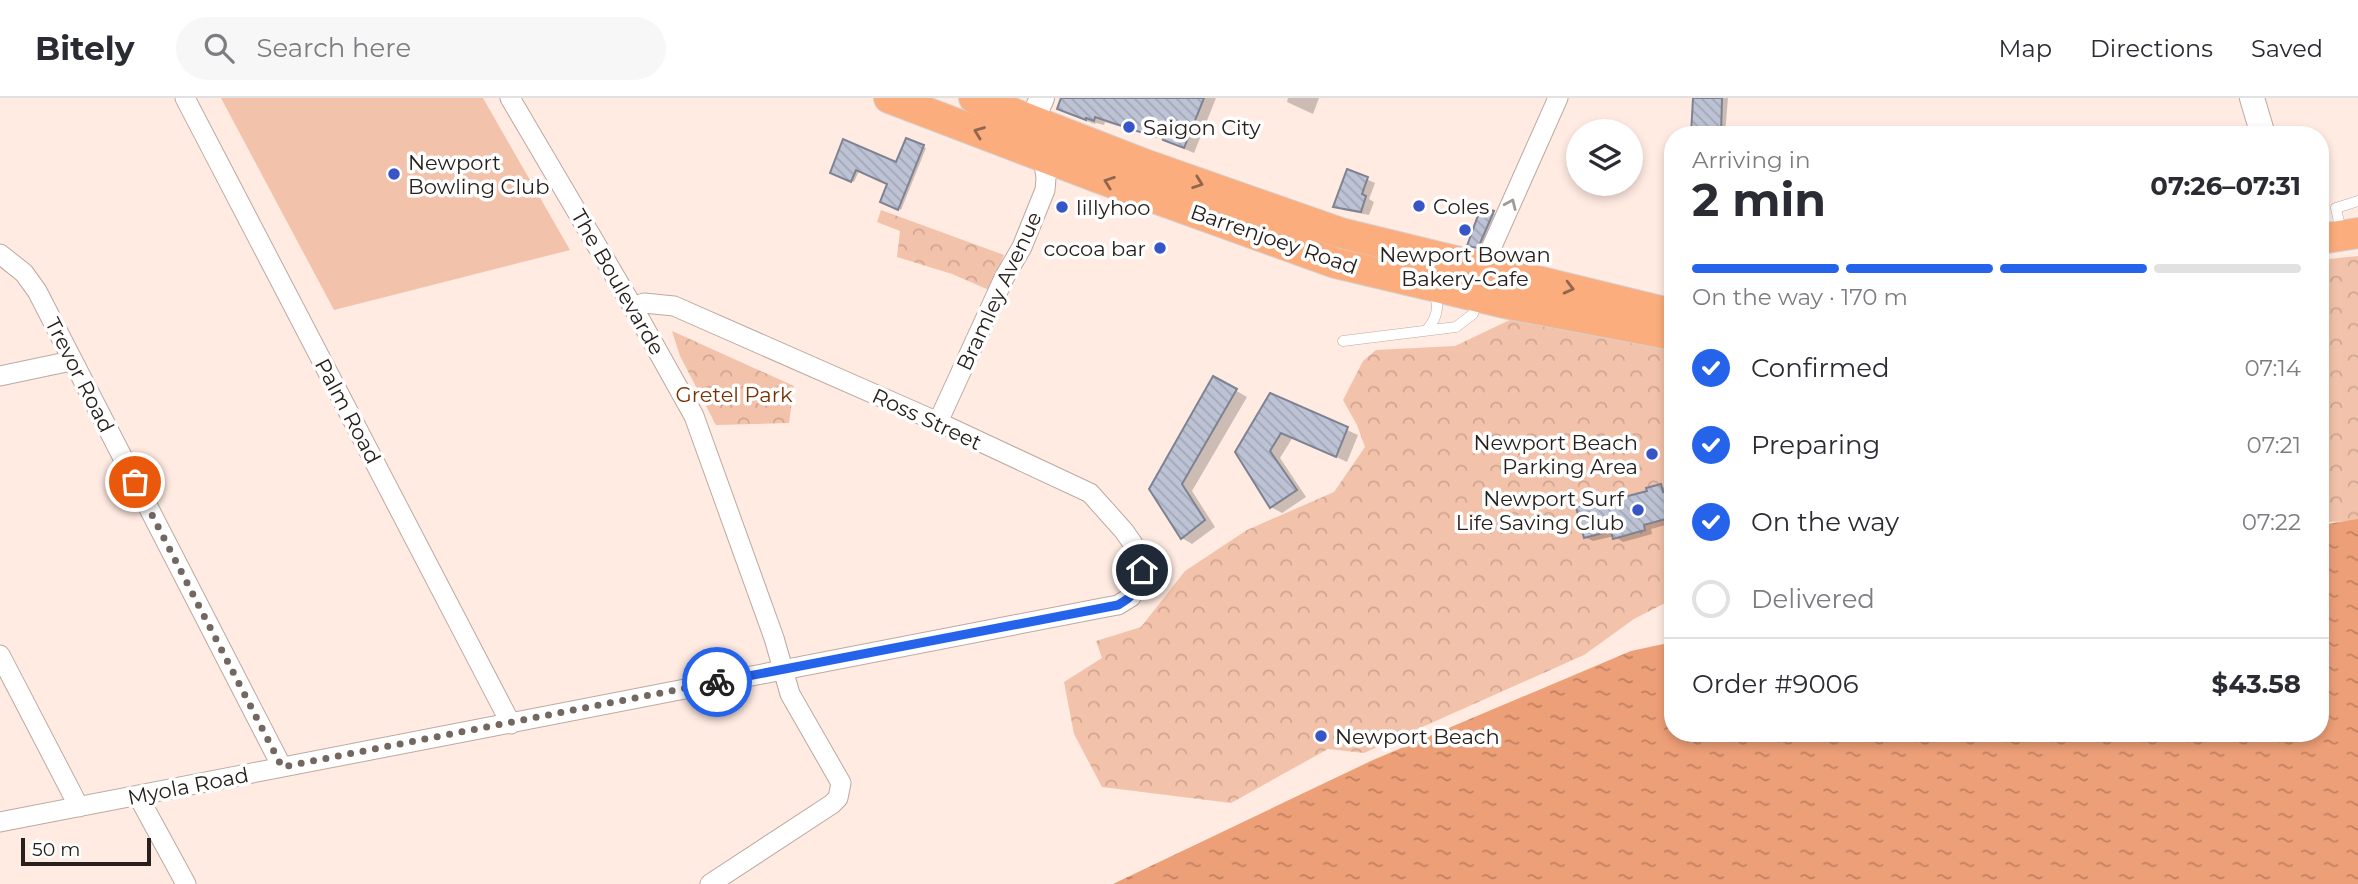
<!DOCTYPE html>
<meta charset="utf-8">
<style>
:root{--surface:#fff;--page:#f7f7f7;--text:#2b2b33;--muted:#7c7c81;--line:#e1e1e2;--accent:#2563eb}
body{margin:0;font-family:Montserrat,sans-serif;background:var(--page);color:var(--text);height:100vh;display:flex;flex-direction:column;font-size:26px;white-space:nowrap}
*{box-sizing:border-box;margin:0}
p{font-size:23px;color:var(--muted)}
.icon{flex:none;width:38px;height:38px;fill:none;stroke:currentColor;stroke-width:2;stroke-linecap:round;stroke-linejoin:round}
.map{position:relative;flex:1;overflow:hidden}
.panel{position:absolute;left:1664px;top:28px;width:665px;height:616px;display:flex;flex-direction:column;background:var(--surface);border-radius:28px;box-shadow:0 4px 10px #0003}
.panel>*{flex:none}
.controls{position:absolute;left:1566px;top:21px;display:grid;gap:14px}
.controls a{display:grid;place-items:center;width:77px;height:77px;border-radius:50%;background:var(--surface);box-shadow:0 4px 10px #0003;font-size:35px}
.scale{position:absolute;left:21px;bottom:18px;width:130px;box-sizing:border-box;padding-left:7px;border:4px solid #27201d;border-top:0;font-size:19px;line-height:24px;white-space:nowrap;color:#27201d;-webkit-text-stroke:5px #fff;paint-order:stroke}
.pin{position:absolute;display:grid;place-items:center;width:60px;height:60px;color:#fff;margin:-30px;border:4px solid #fff;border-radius:50%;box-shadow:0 2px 7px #0007}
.courier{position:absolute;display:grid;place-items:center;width:70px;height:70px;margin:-35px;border:5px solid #2563eb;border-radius:50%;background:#fff;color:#222;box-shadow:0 2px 9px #0007}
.summary em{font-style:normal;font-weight:700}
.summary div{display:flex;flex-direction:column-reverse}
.summary{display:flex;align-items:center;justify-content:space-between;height:119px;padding:0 28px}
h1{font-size:46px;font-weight:700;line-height:52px}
.bar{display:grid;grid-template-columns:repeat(4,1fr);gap:10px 7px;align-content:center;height:84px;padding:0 28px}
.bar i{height:9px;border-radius:5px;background:var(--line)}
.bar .selected{background:var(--accent)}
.bar p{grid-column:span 4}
.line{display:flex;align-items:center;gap:18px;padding:0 28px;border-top:2px solid var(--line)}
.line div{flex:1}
ol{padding:0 28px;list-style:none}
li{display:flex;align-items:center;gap:21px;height:77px}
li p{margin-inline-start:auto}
li .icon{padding:7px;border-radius:50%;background:var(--accent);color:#fff;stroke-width:4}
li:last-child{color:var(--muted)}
li i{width:38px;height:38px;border:4px solid var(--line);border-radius:50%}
header{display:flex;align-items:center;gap:42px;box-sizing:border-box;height:98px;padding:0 35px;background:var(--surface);border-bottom:2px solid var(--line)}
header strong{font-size:33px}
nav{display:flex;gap:38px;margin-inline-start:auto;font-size:24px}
.search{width:490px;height:63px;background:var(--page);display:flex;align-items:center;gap:18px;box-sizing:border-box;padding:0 24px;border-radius:38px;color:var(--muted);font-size:26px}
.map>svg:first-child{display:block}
.grass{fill:#f3c2aa}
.park{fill:url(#park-crowns)}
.water{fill:url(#water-ripples)}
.shadow{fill:#0003}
.building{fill:url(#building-back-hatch);stroke:#7d8393;stroke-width:2}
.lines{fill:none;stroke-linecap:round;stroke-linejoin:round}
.service-casing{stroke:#bca9a0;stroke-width:11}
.minor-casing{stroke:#bca9a0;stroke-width:21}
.tertiary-casing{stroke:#bca9a0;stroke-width:26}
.primary-casing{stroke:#d4d2d2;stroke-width:32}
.service{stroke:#fff;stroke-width:10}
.minor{stroke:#fff;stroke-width:19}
.tertiary{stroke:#fff;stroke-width:24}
.primary{stroke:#fbad7d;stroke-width:30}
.oneway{stroke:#91664d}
.oneway2{stroke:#9e9b99}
.done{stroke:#736762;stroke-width:7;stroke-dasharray:0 12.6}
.route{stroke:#2563eb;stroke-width:9}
.poi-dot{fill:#3755c6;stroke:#fff;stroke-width:2.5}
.labels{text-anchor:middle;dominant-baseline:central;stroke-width:7;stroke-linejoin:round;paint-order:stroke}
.poi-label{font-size:21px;fill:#27201d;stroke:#fff;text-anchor:start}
.street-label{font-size:21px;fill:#27201d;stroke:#fff}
.park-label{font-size:21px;fill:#773201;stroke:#fff}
</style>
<header>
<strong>Bitely</strong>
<div class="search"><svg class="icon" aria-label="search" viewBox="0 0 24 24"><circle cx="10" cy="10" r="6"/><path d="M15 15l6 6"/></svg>Search here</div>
<nav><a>Map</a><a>Directions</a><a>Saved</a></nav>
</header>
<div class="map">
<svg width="2358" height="786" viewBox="0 0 2358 786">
<defs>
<pattern id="park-crowns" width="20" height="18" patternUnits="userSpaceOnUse" patternTransform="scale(1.75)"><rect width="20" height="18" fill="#f3c2aa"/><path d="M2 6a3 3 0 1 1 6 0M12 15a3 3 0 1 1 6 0" fill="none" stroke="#d0a692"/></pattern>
<pattern id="water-ripples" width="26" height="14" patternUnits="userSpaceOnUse" patternTransform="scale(1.75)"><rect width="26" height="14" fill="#ed9f77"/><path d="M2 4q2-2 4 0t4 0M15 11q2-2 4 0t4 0" fill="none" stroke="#c08161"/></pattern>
<pattern id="building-back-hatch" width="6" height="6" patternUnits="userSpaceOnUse" patternTransform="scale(1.75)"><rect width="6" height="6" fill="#bdc3d4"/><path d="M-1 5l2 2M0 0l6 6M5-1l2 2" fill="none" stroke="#a2a7b6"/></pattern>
</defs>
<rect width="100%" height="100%" fill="#ffebe2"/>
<path class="grass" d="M221 0H483L570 152 334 212Z"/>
<path class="park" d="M881 112 1004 157 989 192 952 176 897 159 900 133 877 124Z
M2358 158V423L2321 424 2320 162Z
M1514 220 1673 241V501L1634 521 1584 557 1364 655 1328 651 1231 705 1102 689 1074 636 1064 584 1102 560 1096 543 1141 529 1185 473 1247 432 1334 394 1365 349 1357 327 1343 302 1363 263 1376 252 1455 248Z
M672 233 794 288 789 325 716 327 680 258Z"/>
<path class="water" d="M2358 421V786H1113L1373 662 1631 553 1673 544V635H2320L2321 427Z"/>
<path class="shadow" d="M1063 0H1216L1194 55 1175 47 1165 41 1163 37 1157 40 1105 24 1104 27 1096 25 1095 26 1068 16 1059 11Z
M1288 0H1319L1313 16 1287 4Z
M1694 0H1728L1725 37H1693Z
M907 42 926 50 901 112 882 103 889 85 859 73 854 84 832 74 897 66Z
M1348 73 1375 85 1369 101 1374 104 1369 117 1343 112 1335 108Z
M1482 111 1495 116 1480 150 1471 148Z
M1214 280 1247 299 1192 393 1215 429 1192 446 1182 440 1151 391Z
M1270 297 1358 337 1347 364 1293 339 1280 360 1306 399 1282 415 1271 409 1237 354Z
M1660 388 1673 393V425L1651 431 1652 436 1623 444 1614 438 1593 443 1585 439 1592 410 1649 395Z"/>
<path class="building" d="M1061 0H1204L1184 50 1163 42 1158 30 1146 36 1095 19 1094 23 1086 20V22L1057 11Z
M1693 0H1722L1721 37H1691Z
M906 40 924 47 898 112 880 104 887 86 856 72 851 84 830 75 843 41 896 64Z
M1347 71 1368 79 1362 96 1366 98 1361 114 1333 109Z
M1481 109 1494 113 1478 150 1467 148Z
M1213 278 1237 291 1182 386 1205 422 1181 441 1149 391Z
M1270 295 1348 329 1336 359 1281 335 1270 353 1297 392 1270 410 1235 354Z
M1661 386 1663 394 1673 392V419L1644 427 1645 432 1613 441 1611 433 1584 440 1576 409 1589 406 1590 408 1647 393 1646 390Z"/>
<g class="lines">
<defs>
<path id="service" d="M2341 134 2336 110 2358 103
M1427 232C1436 221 1441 208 1433 195
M1343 243 1456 229 1473 216 1477 202"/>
<path id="minor" d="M185 0 511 626
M510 0 633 209 694 318 774 540 790 596 841 685 838 700 832 706 710 786
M0 156 24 175 37 193 282 669
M1481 181 1489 155 1558 0
M0 278 71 263
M938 324 1004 180 1022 149 1045 92 1046 80 1043 58
M0 557 79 709
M138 698 186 786
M0 724 1107 509 1118 507 1131 499 1142 481V472L1133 446 1124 433 1090 395 938 324 674 208 644 205 633 209"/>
<path id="tertiary" d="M2252 0 2263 37
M1032 22 1042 0"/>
<path id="primary" d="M889 0 1099 80 1335 165 1504 205 1673 237
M974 0 1144 66 1341 135 1673 216
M2320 141 2358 135"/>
</defs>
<use href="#service" class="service-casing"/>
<use href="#minor" class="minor-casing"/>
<use href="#tertiary" class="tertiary-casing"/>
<use href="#primary" class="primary-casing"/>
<use href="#service" class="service"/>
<use href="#minor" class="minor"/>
<use href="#tertiary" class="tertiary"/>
<use href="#primary" class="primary"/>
</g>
<defs><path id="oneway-chevron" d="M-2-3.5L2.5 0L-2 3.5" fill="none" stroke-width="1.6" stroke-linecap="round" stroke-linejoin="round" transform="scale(1.75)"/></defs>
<g class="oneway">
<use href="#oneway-chevron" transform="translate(979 34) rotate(-159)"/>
<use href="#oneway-chevron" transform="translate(1109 84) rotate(-160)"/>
<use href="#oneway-chevron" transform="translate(1198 85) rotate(20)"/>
<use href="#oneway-chevron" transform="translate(1569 190) rotate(14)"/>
</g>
<use class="oneway2" href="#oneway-chevron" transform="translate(1511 106) rotate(-66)"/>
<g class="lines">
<path class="done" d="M135 384 282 669 717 584"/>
<path class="route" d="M717 584 1118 507C1132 499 1142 490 1142 472"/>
</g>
<g class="poi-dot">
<circle cx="1129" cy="29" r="7"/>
<circle cx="394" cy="76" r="7"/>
<circle cx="1419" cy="108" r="7"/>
<circle cx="1062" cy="109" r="7"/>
<circle cx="1465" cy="132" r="7"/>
<circle cx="1160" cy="150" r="7"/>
<circle cx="1652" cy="356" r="7"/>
<circle cx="1638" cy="412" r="7"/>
<circle cx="1321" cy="638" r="7"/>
</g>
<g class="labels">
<g class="poi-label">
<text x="1143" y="29">Saigon City</text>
<text x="408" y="64">Newport<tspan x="408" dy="24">Bowling Club</tspan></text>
<text x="1433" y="108">Coles</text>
<text x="1076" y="109">lillyhoo</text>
<text x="1146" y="150" text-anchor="end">cocoa bar</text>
<text x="1465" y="156" text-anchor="middle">Newport Bowan<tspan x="1465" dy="24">Bakery-Cafe</tspan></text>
<text x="1638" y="344" text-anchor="end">Newport Beach<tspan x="1638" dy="24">Parking Area</tspan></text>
<text x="1624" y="400" text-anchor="end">Newport Surf<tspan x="1624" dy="24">Life Saving Club</tspan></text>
<text x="1335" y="638">Newport Beach</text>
</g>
<g class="street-label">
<text transform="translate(1274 141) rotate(19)">Barrenjoey Road</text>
<text transform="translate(618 184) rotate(60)">The Boulevarde</text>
<text transform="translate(999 193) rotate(-65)">Bramley Avenue</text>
<text transform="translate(80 277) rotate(63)">Trevor Road</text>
<text transform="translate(348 313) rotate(62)">Palm Road</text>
<text transform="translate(927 321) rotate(25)">Ross Street</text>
<text transform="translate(188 688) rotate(-11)">Myola Road</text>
</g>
<g class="park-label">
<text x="734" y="296">Gretel Park</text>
</g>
</g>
</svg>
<div class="controls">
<a><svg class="icon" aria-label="layers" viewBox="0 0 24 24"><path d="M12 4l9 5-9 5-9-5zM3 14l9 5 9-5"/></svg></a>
</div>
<div class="scale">50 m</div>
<div class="pin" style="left:135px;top:384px;background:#ea580c"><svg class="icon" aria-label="bag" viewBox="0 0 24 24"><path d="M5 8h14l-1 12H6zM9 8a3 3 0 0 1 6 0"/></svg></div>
<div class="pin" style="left:1142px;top:472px;background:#1f2937"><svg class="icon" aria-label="home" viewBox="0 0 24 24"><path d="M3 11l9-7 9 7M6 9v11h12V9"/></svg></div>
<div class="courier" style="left:717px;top:584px"><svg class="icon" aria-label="bike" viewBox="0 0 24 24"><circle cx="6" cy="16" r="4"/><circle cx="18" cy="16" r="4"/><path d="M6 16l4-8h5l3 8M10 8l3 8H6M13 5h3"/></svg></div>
<section class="panel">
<div class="summary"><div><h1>2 min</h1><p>Arriving in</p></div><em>07:26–07:31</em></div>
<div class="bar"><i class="selected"></i><i class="selected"></i><i class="selected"></i><i></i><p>On the way · 170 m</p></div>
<ol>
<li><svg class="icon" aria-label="check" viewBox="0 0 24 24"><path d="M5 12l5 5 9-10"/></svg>Confirmed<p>07:14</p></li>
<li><svg class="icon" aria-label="check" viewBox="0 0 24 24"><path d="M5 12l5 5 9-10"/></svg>Preparing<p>07:21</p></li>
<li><svg class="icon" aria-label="check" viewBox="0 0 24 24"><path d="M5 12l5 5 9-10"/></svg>On the way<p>07:22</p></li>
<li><i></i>Delivered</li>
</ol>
<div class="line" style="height:91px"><div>Order #9006</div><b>$43.58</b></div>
</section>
</div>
